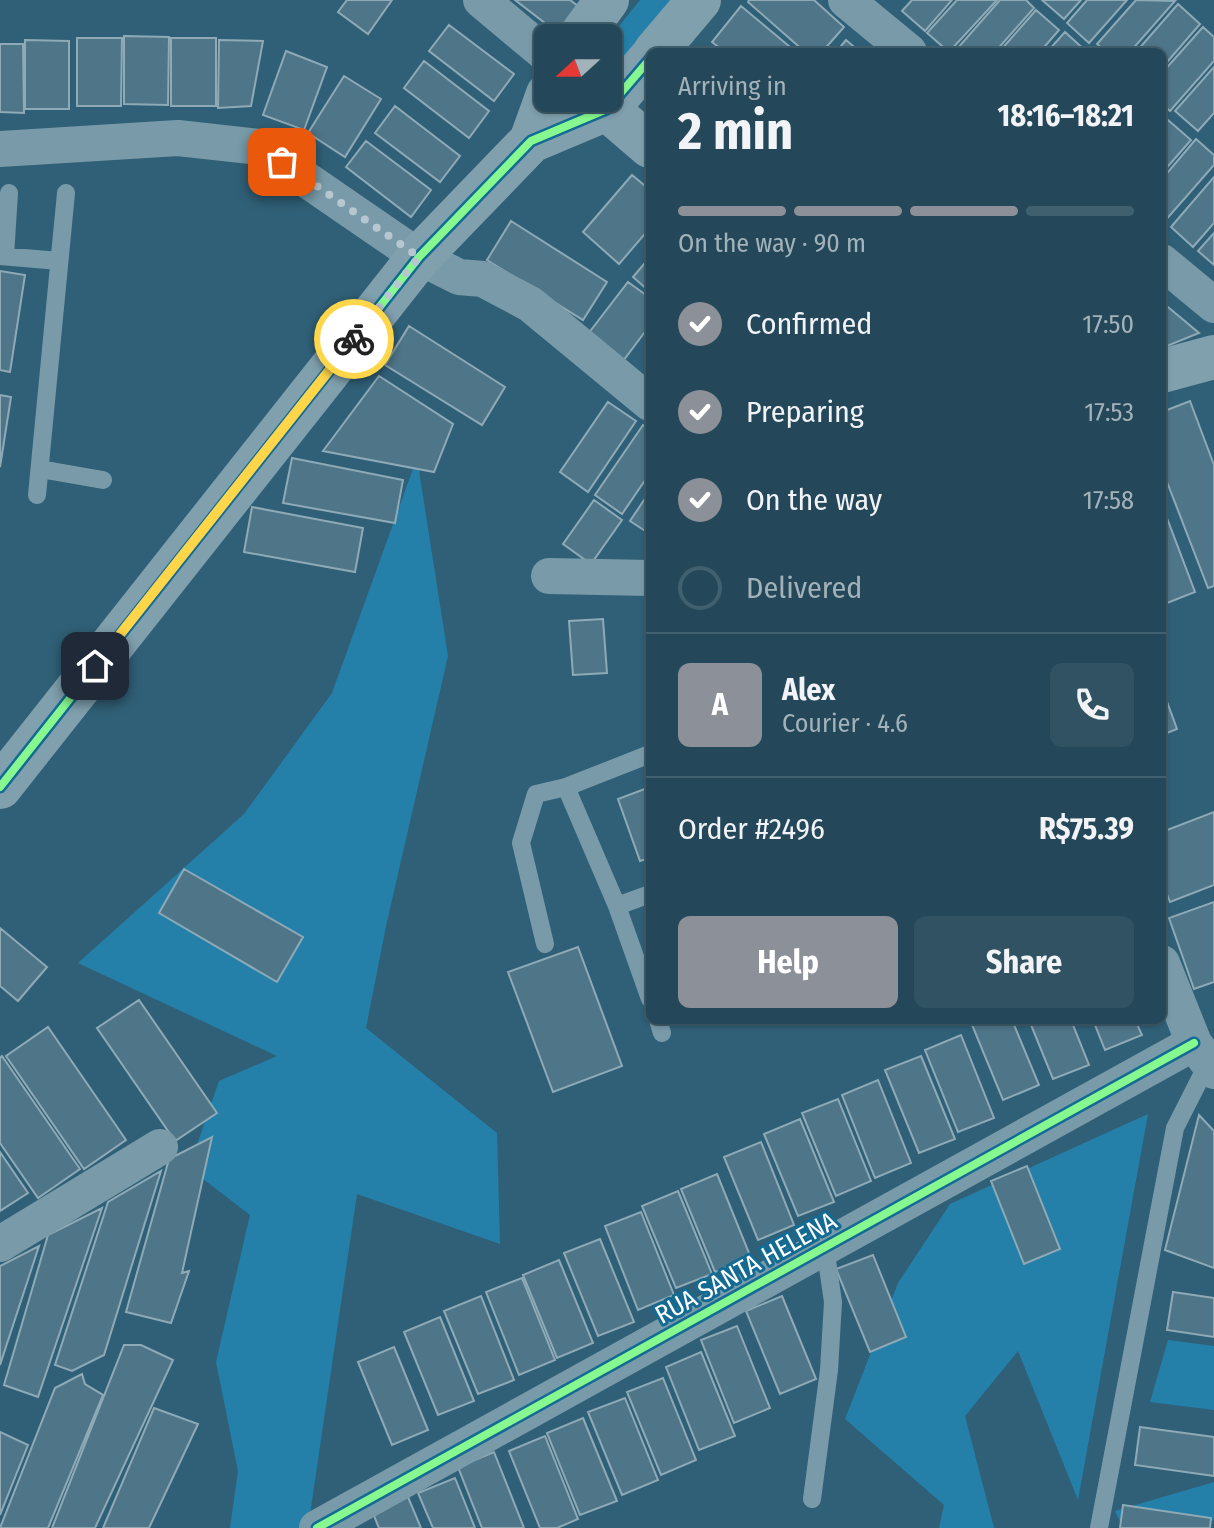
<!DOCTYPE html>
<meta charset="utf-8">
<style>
:root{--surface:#244859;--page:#305262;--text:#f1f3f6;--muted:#a3b2ba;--line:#41606f;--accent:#8c9099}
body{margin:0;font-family:"Fira Sans Condensed",sans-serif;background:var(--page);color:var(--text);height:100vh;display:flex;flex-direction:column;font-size:30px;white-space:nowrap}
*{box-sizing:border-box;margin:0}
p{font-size:26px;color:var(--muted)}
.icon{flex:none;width:44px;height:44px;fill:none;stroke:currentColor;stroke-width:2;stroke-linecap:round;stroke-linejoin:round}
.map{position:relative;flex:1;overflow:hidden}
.details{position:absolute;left:646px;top:48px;width:520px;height:976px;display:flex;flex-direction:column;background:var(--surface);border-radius:12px;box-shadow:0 2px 6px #0004,0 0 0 2px var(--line)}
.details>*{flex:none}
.needle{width:52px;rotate:249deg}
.tools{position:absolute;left:534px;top:24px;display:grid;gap:16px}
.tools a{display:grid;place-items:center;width:88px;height:88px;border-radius:12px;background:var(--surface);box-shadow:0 2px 6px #0004,0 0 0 2px var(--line);font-size:40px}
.pin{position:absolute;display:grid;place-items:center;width:68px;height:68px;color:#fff;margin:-34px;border-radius:16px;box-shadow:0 4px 12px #0006}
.courier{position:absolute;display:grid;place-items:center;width:80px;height:80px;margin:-40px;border:6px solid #ffd54a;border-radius:50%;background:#fff;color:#222;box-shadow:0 2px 10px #0007}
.overview em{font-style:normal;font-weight:700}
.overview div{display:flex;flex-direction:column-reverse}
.overview{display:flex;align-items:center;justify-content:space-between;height:136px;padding:0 32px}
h1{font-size:52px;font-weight:700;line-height:60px}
.bar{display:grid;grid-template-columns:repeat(4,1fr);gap:12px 8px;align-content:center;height:96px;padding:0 32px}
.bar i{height:10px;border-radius:6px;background:var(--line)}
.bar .on{background:var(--accent)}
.bar p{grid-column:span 4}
.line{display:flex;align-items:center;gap:20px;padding:0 32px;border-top:2px solid var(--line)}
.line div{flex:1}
.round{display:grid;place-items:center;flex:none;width:84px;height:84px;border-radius:12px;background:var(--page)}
ol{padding:0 32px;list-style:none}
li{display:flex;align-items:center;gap:24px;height:88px}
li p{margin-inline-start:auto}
li .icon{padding:8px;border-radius:50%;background:var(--accent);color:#fff;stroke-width:4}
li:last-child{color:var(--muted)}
li i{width:44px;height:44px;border:4px solid var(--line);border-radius:50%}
.action{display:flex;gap:16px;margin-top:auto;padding:16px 32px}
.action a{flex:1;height:92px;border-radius:12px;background:var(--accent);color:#fff;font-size:32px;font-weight:700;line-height:92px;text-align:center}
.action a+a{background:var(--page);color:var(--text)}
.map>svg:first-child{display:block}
.green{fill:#2480a9}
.building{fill:#4f7588;stroke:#8eaab7;stroke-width:2}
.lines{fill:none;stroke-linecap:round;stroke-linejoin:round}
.lane{stroke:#799ba9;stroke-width:18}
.street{stroke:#799ba9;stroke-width:36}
.secondary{stroke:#80a0ae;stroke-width:44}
.cycleway-casing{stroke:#136b94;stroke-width:13}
.cycleway{stroke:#87f88f;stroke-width:8}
.done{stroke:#b7c7cf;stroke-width:8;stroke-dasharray:0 14.4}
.route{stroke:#ffd54a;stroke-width:10}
.labels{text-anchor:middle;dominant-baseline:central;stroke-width:6;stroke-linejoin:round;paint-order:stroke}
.street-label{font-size:26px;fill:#fff;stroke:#136b94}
</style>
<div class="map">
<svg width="1214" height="1528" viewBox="0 0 1214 1528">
<rect width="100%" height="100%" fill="#306077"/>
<path class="green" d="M640 0H684L623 75 608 63V40Z
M417 458 448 656 386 926 366 1028 497 1133 500 1244 357 1194 308 1528H230L238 1471 216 1362 250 1215 189 1168 219 1081 277 1056 78 963 244 814 332 693Z
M1148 1114 1078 1500 1018 1351 965 1416 994 1528H939L944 1505 845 1419 898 1283 950 1204Z
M1168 1340 1214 1346V1410L1150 1402Z
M1214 1482V1520L1194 1528H1123L1115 1511Z"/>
<path class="building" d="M347 0H392L368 34 338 12Z
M515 0H570L578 6 558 33Z
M749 0H814L844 27 822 52H805L748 2Z
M912 0H952L925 31 902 11Z
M957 0H997L949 52 927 33Z
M1000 0H1026L1034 8 995 52H959L956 50Z
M1042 0H1081L1064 19Z
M1087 0H1127L1089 43 1067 23Z
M1136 0 1175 1 1130 52H1106L1097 44Z
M1178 4 1200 24 1162 68V52H1136Z
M741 6 796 52H725L712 42Z
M1036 10 1059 30 1040 52H999Z
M449 25 514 74 494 101 429 51Z
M1203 27 1214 37V61L1170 111 1162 104V73Z
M1065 32 1087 52H1047Z
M124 36 169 37 168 105 124 104Z
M77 38H122L121 106H77Z
M171 38H216V106H171Z
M25 40 69 41V109H25Z
M219 40 263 41 251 106 218 108Z
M846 40 860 52H836Z
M0 44H23L24 113 0 112Z
M286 51 327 67 304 130 263 115Z
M424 61 489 111 469 138 404 88Z
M1214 67V113L1198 131 1175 111Z
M344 76 381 99 345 157 308 133Z
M395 106 460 156 440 182 375 133Z
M1168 120 1191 140 1162 173V127Z
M1196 139 1214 155V165L1164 222 1162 179Z
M366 141 431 190 411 217 346 167Z
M632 175 650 190V228L619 264 583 232Z
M1214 177V223L1193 247 1171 227Z
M511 221 607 282 583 320 487 260Z
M1214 233V265L1198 251Z
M650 257V292L633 277Z
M0 271 25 275 10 372 0 370Z
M628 282 650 298V325L623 361 588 334Z
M1162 302 1199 333 1162 348Z
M409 326 505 387 482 425 385 365Z
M379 376 453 424 434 472 323 451Z
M0 395 11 397 0 467Z
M1190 401 1214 465V586L1208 588 1162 469V412Z
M608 402 636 421 588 492 560 472Z
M643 425 650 429V473L622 514 595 495Z
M292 458 403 480 395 523 283 503Z
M650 491V534L630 521Z
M594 500 622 520 591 564 563 544Z
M1162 505 1195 592 1162 605Z
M252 507 363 528 355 572 244 552Z
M603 619 607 673 573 675 569 621Z
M1162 688 1177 729 1162 735Z
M650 787V858L640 861 618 799Z
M1214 812V885L1170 902 1162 881V832Z
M184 869 303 937 277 982 159 913Z
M1214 902V982L1194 989 1169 918Z
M0 928 47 967 18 1001 0 986Z
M578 947 622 1066 553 1092 508 972Z
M139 1000 217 1113 175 1141 97 1028Z
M970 1020H1012L1039 1085 1003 1100Z
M1029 1020H1071L1089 1065 1053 1079Z
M1093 1020H1135L1142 1035 1105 1050Z
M48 1027 126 1140 84 1169 6 1056Z
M961 1035 994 1118 958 1132 925 1050Z
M2 1056 80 1169 38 1198 0 1143V1058Z
M921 1056 955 1139 919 1153 885 1070Z
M878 1080 911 1163 875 1178 842 1095Z
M838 1099 871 1181 836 1196 802 1113Z
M1199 1115 1214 1131V1268L1165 1250Z
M800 1119 834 1202 798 1216 764 1134Z
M212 1137 182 1273 189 1271 171 1323 126 1312 169 1159Z
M761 1142 794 1225 758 1240 724 1157Z
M0 1152 28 1193 0 1211Z
M1027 1166 1060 1249 1024 1264 991 1181Z
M161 1171 104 1355 72 1371 55 1365 108 1202Z
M717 1174 751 1258 715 1272 681 1189Z
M678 1191 712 1274 676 1288 642 1206Z
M102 1208 38 1397 4 1385 48 1235Z
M641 1212 674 1295 638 1310 605 1226Z
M600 1239 634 1322 598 1336 564 1253Z
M39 1246 0 1365V1266Z
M873 1255 906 1337 870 1352 836 1269Z
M559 1260 593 1343 557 1358 523 1275Z
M522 1278 555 1360 519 1375 486 1292Z
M1173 1292 1214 1298V1337L1167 1330Z
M481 1296 514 1380 478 1394 444 1311Z
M782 1296 816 1379 780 1394 746 1311Z
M440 1317 474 1401 438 1415 404 1332Z
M737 1326 770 1408 734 1423 701 1340Z
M124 1345H141L173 1360 95 1528H52Z
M394 1347 428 1430 392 1445 358 1362Z
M701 1352 735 1436 699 1450 666 1367Z
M82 1374 85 1384 103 1395 48 1528H0L55 1388Z
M663 1378 696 1460 661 1475 627 1392Z
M625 1398 658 1480 622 1495 588 1412Z
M154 1408 198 1424 149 1528H103Z
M583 1418 617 1501 580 1515 547 1433Z
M1140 1427 1214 1437V1476L1135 1465Z
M0 1432 28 1445 0 1515Z
M545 1436 578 1519 557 1528H540L509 1451Z
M494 1452 524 1528H482L458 1467Z
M455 1478 475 1528H433L418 1493Z
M408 1497 421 1528H379L372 1511Z
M1123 1505 1211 1518 1210 1528H1120Z"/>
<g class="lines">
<path class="lane" d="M0 256 59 261
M5 256 9 193
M40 469 103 480
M37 495 66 193
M650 754 566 787 617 906 650 999
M617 906 650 894
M545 944 521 843 536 794 566 787
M658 1020 662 1033
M812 1499 829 1370 833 1302 825 1247
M1099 1528 1175 1128 1208 1063"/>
<path class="street" d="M481 0 548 56
M846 0 909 52
M0 149 178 138 259 147 419 257 459 277 483 279 530 304 650 403
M1162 262 1214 305
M549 576 650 578
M1162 963 1194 1043 1214 1071
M0 1244 160 1147
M317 1528 1194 1043"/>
<path class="secondary" d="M579 38 607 0
M655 52 699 0
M607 109 650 146
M531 141 548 94
M1162 371 1214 357
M0 787 419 257 531 141 607 109 650 59"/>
<defs>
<path id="cycleway" d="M0 787 419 257 531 141 607 109 650 59
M317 1528 1194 1043"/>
</defs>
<use href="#cycleway" class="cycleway-casing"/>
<use href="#cycleway" class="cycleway"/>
</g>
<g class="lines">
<path class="done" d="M282 162 419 257 354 339"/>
<path class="route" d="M95 666 354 339"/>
</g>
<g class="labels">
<g class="street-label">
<text transform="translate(746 1268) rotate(-29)">RUA SANTA HELENA</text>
</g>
</g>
</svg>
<div class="tools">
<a><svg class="needle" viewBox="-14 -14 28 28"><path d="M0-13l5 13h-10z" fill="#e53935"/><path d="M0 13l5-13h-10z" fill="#a3b2ba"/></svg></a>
</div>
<div class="pin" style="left:282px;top:162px;background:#ea580c"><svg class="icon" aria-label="bag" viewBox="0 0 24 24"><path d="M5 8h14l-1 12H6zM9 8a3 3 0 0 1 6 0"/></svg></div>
<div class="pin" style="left:95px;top:666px;background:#1f2937"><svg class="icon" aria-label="home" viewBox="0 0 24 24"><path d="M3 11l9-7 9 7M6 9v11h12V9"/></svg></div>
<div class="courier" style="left:354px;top:339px"><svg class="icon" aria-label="bike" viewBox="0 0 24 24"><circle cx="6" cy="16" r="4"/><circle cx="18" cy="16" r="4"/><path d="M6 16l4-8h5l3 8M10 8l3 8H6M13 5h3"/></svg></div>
<section class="details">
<div class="overview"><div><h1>2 min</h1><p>Arriving in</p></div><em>18:16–18:21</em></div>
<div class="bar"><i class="on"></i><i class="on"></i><i class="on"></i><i></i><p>On the way · 90 m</p></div>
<ol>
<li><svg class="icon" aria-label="check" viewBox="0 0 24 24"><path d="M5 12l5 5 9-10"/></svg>Confirmed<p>17:50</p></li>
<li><svg class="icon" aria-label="check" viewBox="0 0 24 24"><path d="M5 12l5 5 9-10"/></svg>Preparing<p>17:53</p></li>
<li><svg class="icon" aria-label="check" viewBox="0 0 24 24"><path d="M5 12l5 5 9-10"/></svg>On the way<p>17:58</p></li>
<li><i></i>Delivered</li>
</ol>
<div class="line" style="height:144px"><b class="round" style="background:var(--accent);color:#fff">A</b><div><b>Alex</b><p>Courier · 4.6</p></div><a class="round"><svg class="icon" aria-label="phone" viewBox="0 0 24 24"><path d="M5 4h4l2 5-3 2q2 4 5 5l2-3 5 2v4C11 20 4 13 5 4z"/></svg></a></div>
<div class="line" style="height:104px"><div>Order #2496</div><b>R$75.39</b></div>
<div class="action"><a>Help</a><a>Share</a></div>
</section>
</div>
